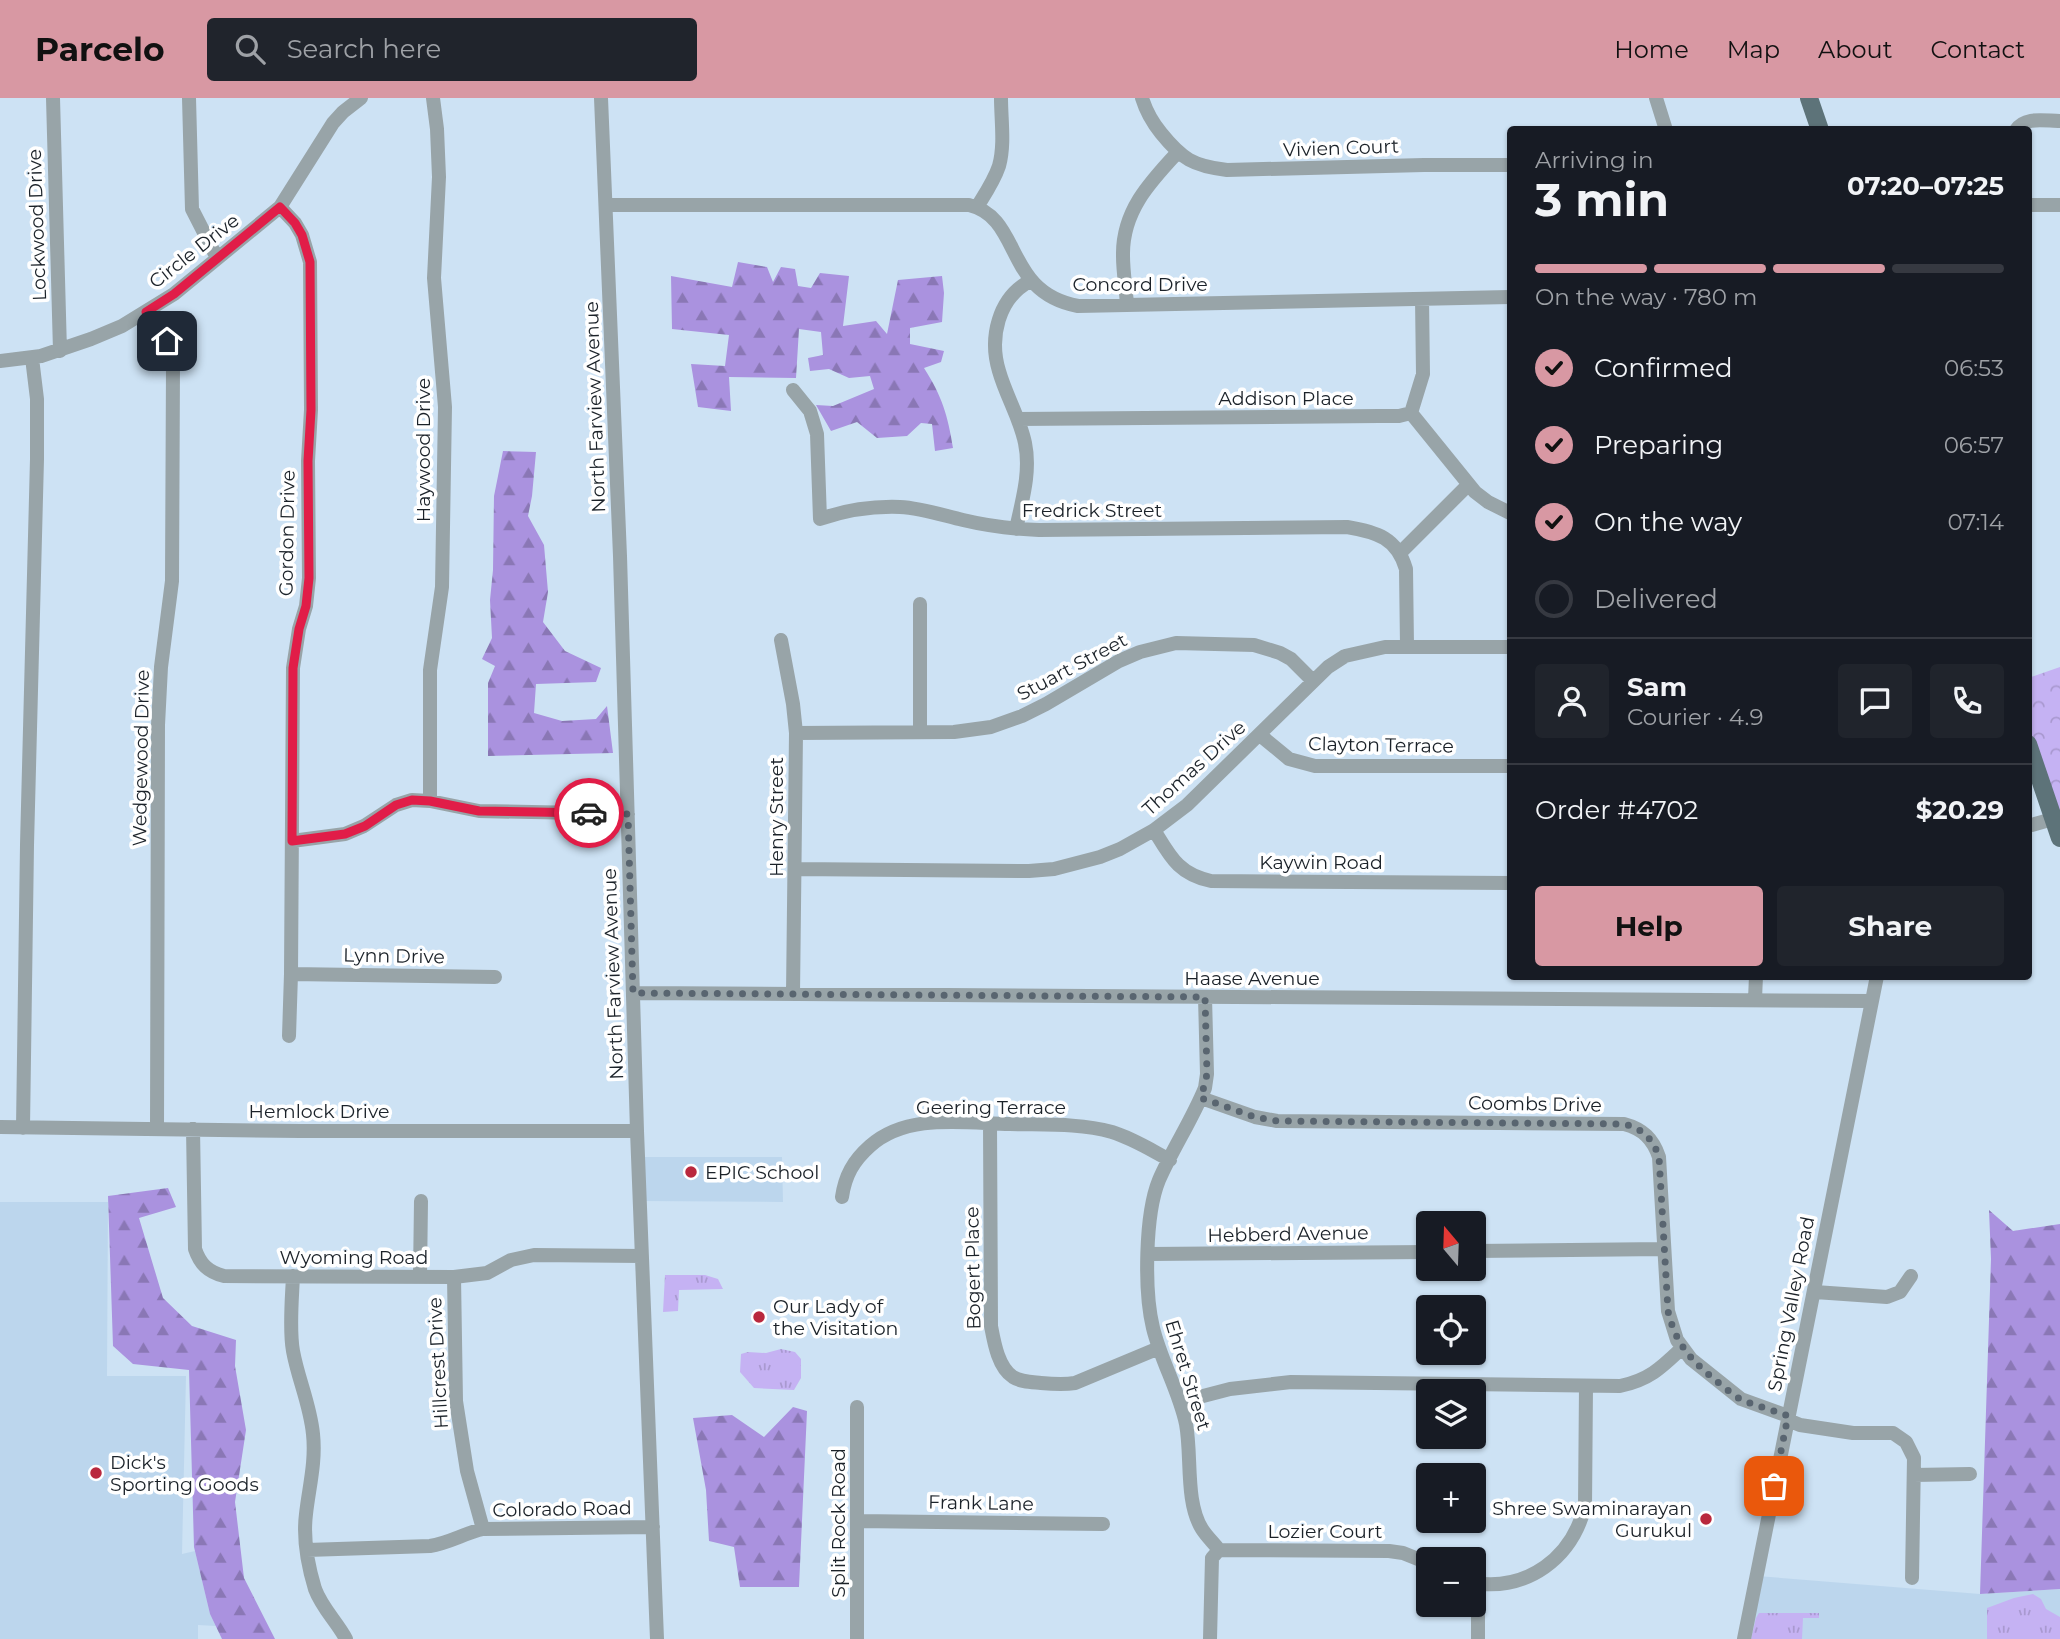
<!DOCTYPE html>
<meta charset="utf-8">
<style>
:root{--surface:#171b24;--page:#20242c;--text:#f1f3f6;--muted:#9ea1a6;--line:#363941;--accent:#d898a3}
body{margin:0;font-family:Montserrat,sans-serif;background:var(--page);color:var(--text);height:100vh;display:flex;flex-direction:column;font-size:26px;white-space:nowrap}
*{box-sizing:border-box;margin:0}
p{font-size:23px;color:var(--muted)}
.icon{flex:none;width:38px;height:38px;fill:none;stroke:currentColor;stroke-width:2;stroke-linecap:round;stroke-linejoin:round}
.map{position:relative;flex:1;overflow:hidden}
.drawer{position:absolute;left:1507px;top:28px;width:525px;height:854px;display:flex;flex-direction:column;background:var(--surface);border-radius:7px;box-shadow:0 2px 5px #0004}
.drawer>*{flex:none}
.needle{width:46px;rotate:341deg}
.fabs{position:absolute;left:1416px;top:1113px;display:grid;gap:14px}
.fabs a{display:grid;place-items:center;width:70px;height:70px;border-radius:7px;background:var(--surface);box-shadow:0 2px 5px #0004;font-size:35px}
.pin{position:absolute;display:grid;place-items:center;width:60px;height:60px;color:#fff;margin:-30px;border-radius:14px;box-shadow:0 4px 10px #0006}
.courier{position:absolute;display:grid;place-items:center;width:70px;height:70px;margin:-35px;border:5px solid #e11d48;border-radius:50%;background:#fff;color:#222;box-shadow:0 2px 9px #0007}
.summary em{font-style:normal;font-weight:700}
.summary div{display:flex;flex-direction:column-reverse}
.summary{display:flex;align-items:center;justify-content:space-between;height:119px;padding:0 28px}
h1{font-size:46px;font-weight:700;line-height:52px}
.bar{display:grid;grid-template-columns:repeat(4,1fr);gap:10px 7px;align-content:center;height:84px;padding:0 28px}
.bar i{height:9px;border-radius:5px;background:var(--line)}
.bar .selected{background:var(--accent)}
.bar p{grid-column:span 4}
.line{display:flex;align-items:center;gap:18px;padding:0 28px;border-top:2px solid var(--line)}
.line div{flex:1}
.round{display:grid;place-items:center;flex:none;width:74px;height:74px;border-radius:7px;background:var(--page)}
ol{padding:0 28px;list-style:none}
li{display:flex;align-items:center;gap:21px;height:77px}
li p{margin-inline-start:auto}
li .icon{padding:7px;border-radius:50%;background:var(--accent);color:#111;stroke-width:4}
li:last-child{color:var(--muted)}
li i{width:38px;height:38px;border:4px solid var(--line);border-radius:50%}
.button{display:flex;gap:14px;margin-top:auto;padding:14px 28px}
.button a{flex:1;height:80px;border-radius:7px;background:var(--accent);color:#111;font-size:28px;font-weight:700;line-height:80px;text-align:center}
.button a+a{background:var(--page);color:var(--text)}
header{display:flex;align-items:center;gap:42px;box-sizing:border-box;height:98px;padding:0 35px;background:var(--accent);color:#111}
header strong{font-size:33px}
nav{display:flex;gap:38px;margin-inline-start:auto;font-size:24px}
.search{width:490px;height:63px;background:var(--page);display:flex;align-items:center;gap:18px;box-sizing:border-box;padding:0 24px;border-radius:7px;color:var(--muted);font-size:26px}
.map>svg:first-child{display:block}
.built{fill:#bcd6ed}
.grass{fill:url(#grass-tufts)}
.forest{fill:url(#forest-firs)}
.park{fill:url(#park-crowns)}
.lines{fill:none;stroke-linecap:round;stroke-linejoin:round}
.minor{stroke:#98a4a8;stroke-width:14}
.major{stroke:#5d7379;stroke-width:18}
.done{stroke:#596570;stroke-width:7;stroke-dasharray:0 12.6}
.route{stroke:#e11d48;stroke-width:9}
.poi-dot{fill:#b9283d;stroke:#fff;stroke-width:2.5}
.labels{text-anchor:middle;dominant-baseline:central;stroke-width:7;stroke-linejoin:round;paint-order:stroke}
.street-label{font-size:19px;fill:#1b2229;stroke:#fff}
.poi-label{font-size:19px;fill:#1b2229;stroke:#fff;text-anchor:start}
</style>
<header>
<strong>Parcelo</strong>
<div class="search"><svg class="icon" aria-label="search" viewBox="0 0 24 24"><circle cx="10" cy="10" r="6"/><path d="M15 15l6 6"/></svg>Search here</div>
<nav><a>Home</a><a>Map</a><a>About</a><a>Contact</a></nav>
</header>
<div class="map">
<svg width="2060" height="1541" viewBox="0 0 2060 1541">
<defs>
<pattern id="grass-tufts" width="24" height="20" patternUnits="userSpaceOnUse" patternTransform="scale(1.75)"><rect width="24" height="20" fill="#c5b2f3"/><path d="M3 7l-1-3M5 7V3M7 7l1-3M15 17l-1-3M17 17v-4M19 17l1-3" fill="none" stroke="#a999d0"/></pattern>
<pattern id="forest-firs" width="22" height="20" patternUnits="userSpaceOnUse" patternTransform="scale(1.75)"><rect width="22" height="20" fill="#aa92df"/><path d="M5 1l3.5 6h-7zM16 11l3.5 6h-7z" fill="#8a77b5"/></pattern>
<pattern id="park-crowns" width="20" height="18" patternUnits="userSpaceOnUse" patternTransform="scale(1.75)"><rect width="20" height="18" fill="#c5b2f3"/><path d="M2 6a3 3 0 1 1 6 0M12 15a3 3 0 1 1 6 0" fill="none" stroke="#a999d0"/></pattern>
</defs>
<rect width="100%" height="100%" fill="#cde2f4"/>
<path class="built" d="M638 1059H782L783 1104 640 1103Z
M0 1104H108L107 1278H186L182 1456 195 1453 210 1516 216 1528 198 1527V1541H0Z
M1757 1478 1980 1496 2060 1491V1541H1744Z"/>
<path class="grass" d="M665 1177H705L718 1181 723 1191 679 1192 678 1213 663 1214Z
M781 1251 795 1254 801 1261V1280L794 1292 754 1290 740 1274 741 1256 748 1254 766 1255Z
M2033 1496 2041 1501 2046 1511 2060 1519V1541H1987V1510L2014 1500Z
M1759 1515H1819V1520H1803L1802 1541H1751L1756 1520Z"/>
<path class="forest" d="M738 164 767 169 773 184 781 169 795 171 798 188 811 190 820 175 849 178 843 228 876 223 887 236 898 182 942 178 944 195 942 224 910 230V246L944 253 941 264 924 270C942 298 948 318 953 350L935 353 932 326 921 325 907 338 877 340 857 324 831 333 816 307 833 308 874 291 870 278 849 280 829 271 810 273 808 260 823 257 821 234 799 231 796 280 729 279 731 313 698 309 691 266 725 268 729 237 672 231 671 178 732 189Z
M503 353 536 354 532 398 528 418 544 447 548 494 543 524 565 553 601 570 596 584 536 586 534 615 562 623 596 621 607 608 613 655 488 658V585L495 568 482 561 492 540 490 502 493 472 494 398Z
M168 1090 176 1109 139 1120 163 1200 192 1228 236 1242 235 1268 246 1332 235 1404 244 1480 275 1541H222L210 1516 194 1449 189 1272 133 1266 113 1248 108 1098Z
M1989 1112 2013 1133 2060 1126V1491L1980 1496 1991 1161Z
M793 1309 807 1313 799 1489H740L734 1449 709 1443 706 1392 693 1320 732 1317 764 1339Z"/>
<path class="park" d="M2060 569V719L2028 646V580Z"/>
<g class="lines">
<path class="minor" d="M53 0 60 253
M189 0 192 111 217 160
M601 0 620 458 637 1033 657 1541
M1142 0C1146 13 1152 24 1161 35 1182 61 1193 68 1227 72L1424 67H1510
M1656 0 1666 32
M2016 32C2025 18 2045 23 2060 23
M606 107H969C1023 120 1003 194 1078 208L1510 199
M2028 107H2060
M280 109 295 125 302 137 310 164 311 312 308 363 309 480 306 508 299 531 293 570 291 876 289 938
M977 109C985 96 994 83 999 68 1005 47 1001 22 1001 0
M1127 207C1126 191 1123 174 1123 158 1122 114 1149 85 1177 55
M146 214 167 243 173 268 172 483 161 569 158 627 157 1031
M0 263 41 258 91 241 122 228 174 196 280 109 333 25 343 14 361 0
M793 292 810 313 817 336 820 421C846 412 872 408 900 409 921 410 942 417 963 422 988 428 1013 431 1039 432L1347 429C1377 434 1397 440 1406 471L1407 548
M1411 315 1475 394 1488 404 1510 415
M1411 315 1423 276 1422 201
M1018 321 1379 318H1399L1411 315
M1016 431C1022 403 1031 374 1025 345 1020 320 1006 298 999 273 989 240 998 200 1030 183
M1400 455 1468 387
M781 542 793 606 796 635 793 896
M920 634V506
M796 635 954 634 991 629 1022 618 1046 606 1119 563 1140 554 1176 545 1254 547 1280 555 1291 561 1313 583
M1260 637 1289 661 1315 668H1510
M430 703V572L442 489 445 309 434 180 439 79 437 31 433 0
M2028 728 2060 719
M1154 732C1170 758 1178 776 1211 783L1510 785
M292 743 345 736 364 728 396 707 412 702 430 703 479 713 628 716
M795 771 1029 773 1054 771 1100 759 1120 751 1154 732 1187 707 1328 569 1345 558 1385 549H1510
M291 876 495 879
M633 895 1871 903
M1205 899 1207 976 1205 990C1192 1022 1173 1050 1159 1082 1145 1116 1144 1193 1153 1230 1161 1263 1179 1293 1186 1326 1192 1358 1185 1404 1202 1431 1207 1439 1214 1445 1219 1452
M1755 901 1756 878
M1201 1000 1255 1019 1277 1023 1624 1026C1643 1031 1653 1041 1659 1059L1668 1213 1677 1242 1691 1261 1741 1301 1788 1318
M990 1026 991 1228C994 1244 998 1269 1013 1279 1021 1284 1031 1284 1041 1285 1052 1286 1063 1287 1075 1285L1159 1250
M0 1029 300 1033H637
M23 1030 27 747 37 361V301L32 260
M193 1031 195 1151C200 1166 208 1174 224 1178L454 1179 487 1175 511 1162 534 1157 642 1158
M842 1099C845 1078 853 1063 870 1048 907 1015 963 1025 1010 1026 1044 1027 1079 1025 1112 1034 1132 1040 1151 1052 1170 1062
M1474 1153 1664 1151
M1149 1156 1428 1154
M293 1178C292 1201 289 1231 293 1253 298 1281 310 1306 313 1336 316 1364 309 1389 306 1416 303 1440 308 1468 315 1491 322 1510 337 1524 346 1541
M420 1178 421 1103
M454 1179 456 1303 467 1373 483 1431
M1815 1194 1887 1199 1900 1194 1911 1178
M1180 1304 1230 1291 1291 1284 1620 1288C1649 1282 1661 1270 1682 1250
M1788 1322 1800 1327 1853 1335H1893L1906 1344 1914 1360 1912 1480
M1914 1377 1970 1376
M858 1423 1103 1426
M307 1452 430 1448C449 1445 465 1435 483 1431L653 1429
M1219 1452 1389 1453 1403 1455 1428 1465
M1474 1485C1528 1493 1572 1460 1585 1408L1586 1288
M857 1541V1309
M1210 1541 1212 1460 1219 1452
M1478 1541V1486
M1744 1541 1877 878"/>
<path class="major" d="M1809 0 1820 32
M2028 646 2060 740"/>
</g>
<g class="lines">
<path class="done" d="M589 715 628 716 633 895 1205 899 1207 976 1201 1000 1255 1019 1277 1023 1624 1026C1643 1031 1653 1041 1659 1059L1668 1213C1676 1248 1693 1264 1720 1286 1727 1291 1734 1298 1742 1302 1757 1308 1773 1312 1788 1318L1774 1388"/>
<path class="route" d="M167 243 160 231 146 214 174 196 280 109 295 125 302 137 310 164 311 312 308 363 309 480 306 508 299 531 293 570 292 743 345 736 365 728 396 707 412 702 430 703 479 713 589 715"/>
</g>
<g class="poi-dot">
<circle cx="691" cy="1074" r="7"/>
<circle cx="759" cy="1219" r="7"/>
<circle cx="96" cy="1375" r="7"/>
<circle cx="1706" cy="1421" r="7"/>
</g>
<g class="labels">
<g class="street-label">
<text transform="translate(1341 50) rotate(-2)">Vivien Court</text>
<text transform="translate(37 127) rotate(-92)">Lockwood Drive</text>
<text transform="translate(194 153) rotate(-38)">Circle Drive</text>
<text x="1140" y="186">Concord Drive</text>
<text x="1286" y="300">Addison Place</text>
<text transform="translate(595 309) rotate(-92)">North Farview Avenue</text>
<text transform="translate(423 352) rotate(-90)">Haywood Drive</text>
<text x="1092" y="412">Fredrick Street</text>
<text transform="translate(287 435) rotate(-89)">Gordon Drive</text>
<text transform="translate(1072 569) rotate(-28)">Stuart Street</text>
<text transform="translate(1381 647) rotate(1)">Clayton Terrace</text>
<text transform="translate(141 660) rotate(-89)">Wedgewood Drive</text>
<text transform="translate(1194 670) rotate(-42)">Thomas Drive</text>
<text transform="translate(776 719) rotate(-90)">Henry Street</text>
<text x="1321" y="764">Kaywin Road</text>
<text transform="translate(394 858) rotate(1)">Lynn Drive</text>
<text transform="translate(613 876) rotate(-92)">North Farview Avenue</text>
<text x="1252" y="880">Haase Avenue</text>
<text transform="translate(1535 1006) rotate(1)">Coombs Drive</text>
<text x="991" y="1009">Geering Terrace</text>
<text x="319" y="1013">Hemlock Drive</text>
<text transform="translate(1288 1136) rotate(-1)">Hebberd Avenue</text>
<text x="354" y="1159">Wyoming Road</text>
<text transform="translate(973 1170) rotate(-91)">Bogert Place</text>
<text transform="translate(1791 1206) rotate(-79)">Spring Valley Road</text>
<text transform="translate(438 1265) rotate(-93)">Hillcrest Drive</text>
<text transform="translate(1188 1277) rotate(73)">Ehret Street</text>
<text transform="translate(981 1405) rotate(1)">Frank Lane</text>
<text transform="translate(562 1411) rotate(-1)">Colorado Road</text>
<text transform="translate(838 1425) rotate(-90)">Split Rock Road</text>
<text x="1325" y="1433">Lozier Court</text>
</g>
<g class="poi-label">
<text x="705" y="1074">EPIC School</text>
<text x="773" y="1208">Our Lady of<tspan x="773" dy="22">the Visitation</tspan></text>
<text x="110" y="1364">Dick's<tspan x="110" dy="22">Sporting Goods</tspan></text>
<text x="1692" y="1410" text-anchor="end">Shree Swaminarayan<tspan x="1692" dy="22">Gurukul</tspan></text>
</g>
</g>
</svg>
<div class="fabs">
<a><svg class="needle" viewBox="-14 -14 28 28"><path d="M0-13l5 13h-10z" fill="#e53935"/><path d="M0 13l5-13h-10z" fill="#9ea1a6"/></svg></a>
<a><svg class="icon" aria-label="locate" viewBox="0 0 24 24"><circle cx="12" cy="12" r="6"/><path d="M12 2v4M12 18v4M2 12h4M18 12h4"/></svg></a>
<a><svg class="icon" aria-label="layers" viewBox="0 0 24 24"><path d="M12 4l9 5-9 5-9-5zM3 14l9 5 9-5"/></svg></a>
<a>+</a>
<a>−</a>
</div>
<div class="pin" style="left:1774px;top:1388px;background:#ea580c"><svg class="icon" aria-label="bag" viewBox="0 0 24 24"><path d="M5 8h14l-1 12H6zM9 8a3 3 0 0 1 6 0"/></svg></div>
<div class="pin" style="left:167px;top:243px;background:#1f2937"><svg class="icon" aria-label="home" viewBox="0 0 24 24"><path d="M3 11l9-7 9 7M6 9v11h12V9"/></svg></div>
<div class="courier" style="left:589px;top:715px"><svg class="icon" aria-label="car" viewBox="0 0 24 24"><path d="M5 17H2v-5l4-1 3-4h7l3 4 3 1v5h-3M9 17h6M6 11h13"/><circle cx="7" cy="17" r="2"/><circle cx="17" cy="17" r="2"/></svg></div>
<section class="drawer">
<div class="summary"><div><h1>3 min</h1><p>Arriving in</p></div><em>07:20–07:25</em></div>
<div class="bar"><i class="selected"></i><i class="selected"></i><i class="selected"></i><i></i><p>On the way · 780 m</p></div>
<ol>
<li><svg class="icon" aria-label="check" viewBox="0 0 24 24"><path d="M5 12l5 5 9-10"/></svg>Confirmed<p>06:53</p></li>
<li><svg class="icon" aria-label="check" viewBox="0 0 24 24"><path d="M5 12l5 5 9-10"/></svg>Preparing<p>06:57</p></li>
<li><svg class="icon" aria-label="check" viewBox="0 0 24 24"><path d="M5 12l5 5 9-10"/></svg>On the way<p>07:14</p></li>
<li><i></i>Delivered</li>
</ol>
<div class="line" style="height:126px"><a class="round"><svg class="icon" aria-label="person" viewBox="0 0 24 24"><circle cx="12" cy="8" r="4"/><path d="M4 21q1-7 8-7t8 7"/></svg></a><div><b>Sam</b><p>Courier · 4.9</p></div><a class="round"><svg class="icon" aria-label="chat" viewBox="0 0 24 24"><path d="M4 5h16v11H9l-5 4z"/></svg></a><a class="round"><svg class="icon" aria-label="phone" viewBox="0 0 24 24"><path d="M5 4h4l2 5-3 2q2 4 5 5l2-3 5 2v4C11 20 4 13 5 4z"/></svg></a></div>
<div class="line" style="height:91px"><div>Order #4702</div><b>$20.29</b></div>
<div class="button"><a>Help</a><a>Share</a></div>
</section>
</div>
